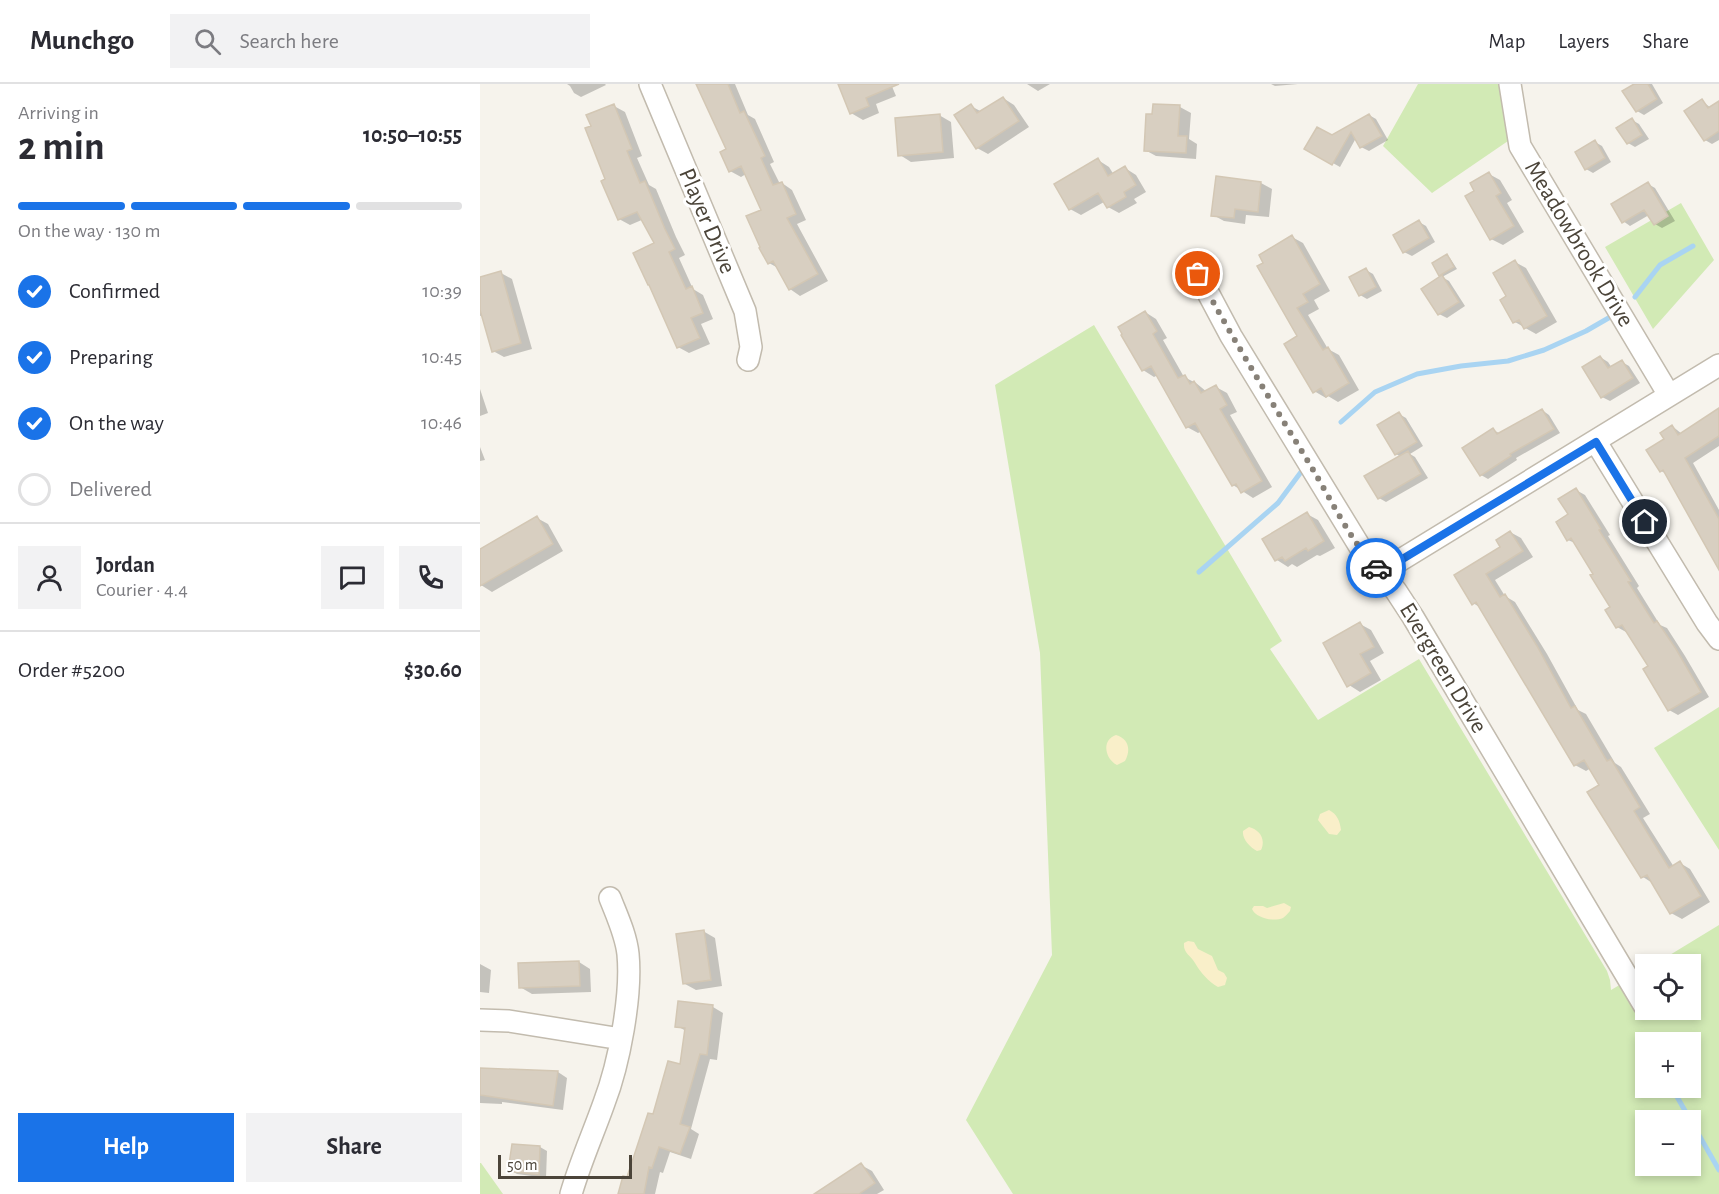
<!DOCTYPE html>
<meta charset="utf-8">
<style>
:root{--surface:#fff;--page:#f2f2f3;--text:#2b2b33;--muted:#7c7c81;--line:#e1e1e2;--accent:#1a73e8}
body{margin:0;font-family:"Alegreya Sans",sans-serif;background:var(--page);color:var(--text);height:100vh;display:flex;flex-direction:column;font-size:22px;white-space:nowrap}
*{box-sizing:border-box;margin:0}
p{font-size:20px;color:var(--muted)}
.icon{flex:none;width:33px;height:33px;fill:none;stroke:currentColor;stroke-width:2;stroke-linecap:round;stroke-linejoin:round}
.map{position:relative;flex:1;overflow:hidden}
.drawer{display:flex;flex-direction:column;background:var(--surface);width:480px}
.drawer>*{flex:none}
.tools{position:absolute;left:1155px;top:870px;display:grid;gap:12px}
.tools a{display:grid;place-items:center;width:66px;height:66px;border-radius:0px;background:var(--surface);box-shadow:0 3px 9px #0003;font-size:30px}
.scale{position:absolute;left:18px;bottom:15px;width:134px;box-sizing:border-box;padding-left:6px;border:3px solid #4b4439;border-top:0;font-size:16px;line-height:21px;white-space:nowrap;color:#4b4439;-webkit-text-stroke:4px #fff;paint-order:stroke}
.pin{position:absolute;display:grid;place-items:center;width:51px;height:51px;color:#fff;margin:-26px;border:3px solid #fff;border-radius:50%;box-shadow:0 2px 6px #0007}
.courier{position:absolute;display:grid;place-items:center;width:60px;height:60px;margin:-30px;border:4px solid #1a73e8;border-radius:50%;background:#fff;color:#222;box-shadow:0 2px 8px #0007}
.headline em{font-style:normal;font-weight:700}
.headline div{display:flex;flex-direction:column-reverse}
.headline{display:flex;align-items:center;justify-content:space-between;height:102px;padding:0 18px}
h1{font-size:39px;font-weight:700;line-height:45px}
.bar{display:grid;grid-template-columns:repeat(4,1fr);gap:9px 6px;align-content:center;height:72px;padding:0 18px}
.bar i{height:8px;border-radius:4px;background:var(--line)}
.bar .selected{background:var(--accent)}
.bar p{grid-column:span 4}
.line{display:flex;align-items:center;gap:15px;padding:0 18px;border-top:2px solid var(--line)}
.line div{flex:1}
.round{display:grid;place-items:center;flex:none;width:63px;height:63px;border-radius:0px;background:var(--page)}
ol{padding:0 18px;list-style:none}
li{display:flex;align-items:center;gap:18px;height:66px}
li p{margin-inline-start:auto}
li .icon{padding:6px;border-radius:50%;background:var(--accent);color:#fff;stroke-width:4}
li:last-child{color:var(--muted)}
li i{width:33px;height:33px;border:3px solid var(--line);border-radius:50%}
.action{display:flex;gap:12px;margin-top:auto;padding:12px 18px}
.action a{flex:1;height:69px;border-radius:0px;background:var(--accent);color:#fff;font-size:24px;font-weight:700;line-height:69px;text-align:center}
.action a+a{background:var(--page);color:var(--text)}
header{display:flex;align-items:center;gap:36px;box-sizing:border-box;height:84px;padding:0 30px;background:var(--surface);border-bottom:2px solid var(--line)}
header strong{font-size:28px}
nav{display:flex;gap:33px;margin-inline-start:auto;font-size:21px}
.search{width:420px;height:54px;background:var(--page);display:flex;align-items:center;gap:15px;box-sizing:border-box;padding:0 21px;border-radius:0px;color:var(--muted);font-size:22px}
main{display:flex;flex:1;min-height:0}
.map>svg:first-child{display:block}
.green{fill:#d2eab5;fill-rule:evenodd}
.sand{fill:#f9efc9}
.shadow{fill:#0003}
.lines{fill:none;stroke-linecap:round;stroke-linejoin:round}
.stream{stroke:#a9d4f2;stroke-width:5}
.building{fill:#d8cfc1;stroke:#d3c7b4;stroke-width:1.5}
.street-casing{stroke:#c2bbae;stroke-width:24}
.street{stroke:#fff;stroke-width:21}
.done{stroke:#878178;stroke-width:6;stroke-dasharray:0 10.8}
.route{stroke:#1a73e8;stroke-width:8}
.labels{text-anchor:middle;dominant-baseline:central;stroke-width:6;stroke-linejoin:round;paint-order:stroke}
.street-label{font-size:24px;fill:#4b4439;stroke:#fff}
</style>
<header>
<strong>Munchgo</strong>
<div class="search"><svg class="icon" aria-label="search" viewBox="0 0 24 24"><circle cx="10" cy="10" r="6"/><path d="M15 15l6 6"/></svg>Search here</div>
<nav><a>Map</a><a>Layers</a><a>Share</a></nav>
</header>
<main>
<section class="drawer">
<div class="headline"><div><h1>2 min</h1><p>Arriving in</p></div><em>10:50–10:55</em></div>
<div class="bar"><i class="selected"></i><i class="selected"></i><i class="selected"></i><i></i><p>On the way · 130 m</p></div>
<ol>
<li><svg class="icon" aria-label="check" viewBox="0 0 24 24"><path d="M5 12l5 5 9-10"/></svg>Confirmed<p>10:39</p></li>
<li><svg class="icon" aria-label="check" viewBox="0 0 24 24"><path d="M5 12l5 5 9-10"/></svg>Preparing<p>10:45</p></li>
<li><svg class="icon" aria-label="check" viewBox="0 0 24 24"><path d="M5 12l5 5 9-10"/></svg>On the way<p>10:46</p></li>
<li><i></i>Delivered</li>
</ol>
<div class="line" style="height:108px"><a class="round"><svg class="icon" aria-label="person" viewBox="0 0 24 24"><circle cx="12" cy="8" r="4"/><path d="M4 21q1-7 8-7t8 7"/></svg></a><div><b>Jordan</b><p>Courier · 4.4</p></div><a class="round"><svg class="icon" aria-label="chat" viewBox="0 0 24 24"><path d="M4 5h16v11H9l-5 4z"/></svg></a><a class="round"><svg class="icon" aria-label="phone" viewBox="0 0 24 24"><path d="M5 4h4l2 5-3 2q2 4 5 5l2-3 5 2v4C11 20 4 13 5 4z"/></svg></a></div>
<div class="line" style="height:78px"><div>Order #5200</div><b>$30.60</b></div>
<div class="action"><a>Help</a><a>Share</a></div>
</section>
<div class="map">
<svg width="1239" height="1110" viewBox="0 0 1239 1110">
<rect width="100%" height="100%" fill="#f6f3ec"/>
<path class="green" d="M938 0H1025L1028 57 952 109 903 62Z
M1201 119 1234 176 1173 245 1125 163Z
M614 241 802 557 790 565 838 636 939 575 1127 887 1130 896 1131 906 1165 886 1166 926H1210V880H1175L1239 841V1110H533L486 1036 572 871 560 569 515 301ZM1166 958H1210V1004H1166ZM1166 1036H1210V1082H1166Z
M1239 623V766L1174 664Z
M0 1079H1L23 1110H0Z"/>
<path class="sand" d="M636 651C649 655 651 666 645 677L637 681C625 675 621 656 636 651Z
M849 726C857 730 860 737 861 746L857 751 849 750 838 736 840 730Z
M769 743C780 746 786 755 781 766L777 767C770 763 762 755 763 747Z
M804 819 811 823 810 827C808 829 806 832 803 834 793 838 776 834 772 825L774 822H783L787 824Z
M708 857 714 858 718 865 732 872 738 886 744 889 747 894 745 901 738 903C728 897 721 889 715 879 710 871 703 869 704 859Z"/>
<path class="shadow" d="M87 0H125L126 1 101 13 94 9 90 2Z
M218 0H255L268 31 275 35 294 78 290 80 300 100 302 99 312 106 326 136 317 140 348 197 320 212 310 205 298 184 289 179 283 127 266 90 261 93 250 87 248 65Z
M360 0H411L416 12 396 20 399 29 383 36 371 29Z
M547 0H570L558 7Z
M791 0H818L795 2Z
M1156 0H1172L1183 19 1164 31 1157 27Z
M523 14 534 21 549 43 508 70 497 64 491 22 502 28Z
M1222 17 1231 24 1239 19V56L1232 60 1225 56 1206 27Z
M134 22 145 28 162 72 157 74 169 101 176 105 196 153 205 171 199 174 213 205 223 211 233 235 221 240 230 260 209 269 198 263 176 159 164 135 150 141 139 135 127 96 113 43Z
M700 23 711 29 709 55 717 60 716 75 676 72 665 66Z
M459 31 471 38 474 74 431 78 420 71Z
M889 31 896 35 908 56 889 67 881 63 876 54 860 83 826 64 852 53Z
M1152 36 1159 40 1169 55 1155 63 1148 59 1138 44Z
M1115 58 1122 62 1131 78 1113 89 1106 85Z
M618 76 629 83 634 91 645 84 656 91 666 108 654 115 657 119 639 129 628 123 624 118 601 131 590 125Z
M1009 90 1020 96 1032 116 1027 119 1044 148 1023 161 1011 155 996 107Z
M738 94 781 99 792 105 789 133 766 131 765 140 744 137 733 131Z
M1168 100 1175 104 1195 137 1182 144 1175 140 1169 131 1150 142 1143 137Z
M939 138 946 142 955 158 932 172 924 168 915 151Z
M812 153 823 159 850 207 834 216 839 225 828 231 848 265 859 271 879 306 858 318 848 312 846 314 834 307 819 253 779 183Z
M967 172 970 174 977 185 962 193 969 197 985 222 967 234 959 230 944 205 963 193 960 191Z
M1035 178 1046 184 1077 238 1056 250 1035 238 1028 213Z
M886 186 893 190 902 207 887 215 880 211Z
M21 189 32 195 52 265 24 273 13 267 3 231 0 232V195Z
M665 228 676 235 687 254 683 256 704 293 716 299 727 308 736 303 747 309 757 328 750 331 792 403 773 414 753 401 722 347 718 349 707 343 678 291 674 293 663 286Z
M1120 273 1128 278 1132 284 1142 278 1149 282 1160 299 1130 317 1122 313Z
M0 305 8 329 0 332Z
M1062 326 1069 331 1080 349 1036 374 1037 376 1008 395 1001 391 1013 346 1021 350Z
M1239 326V362L1213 379 1239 426V483L1187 390 1181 387 1186 355 1192 342 1202 350Z
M919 330 926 334 943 362 930 370 935 373 948 394 906 418 899 414 921 373 916 370Z
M0 363 5 376 0 377Z
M1096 406 1105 411 1130 451 1128 452 1159 502 1157 504 1180 541 1187 544 1205 572 1229 613 1198 631 1189 626 1170 583 1148 547 1146 548 1137 543 1132 524 1115 490 1097 460 1088 456 1090 431Z
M827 430 838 436 855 464 840 472 837 471 817 483 812 480 808 483 797 476 784 456Z
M57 434 68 440 83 467 12 508 1 501 0 467Z
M1030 448 1041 454 1053 473 1015 496 1025 512 1035 518 1067 570 1098 626 1106 630 1135 679 1141 683 1170 730 1163 734 1194 783 1200 779 1210 785 1230 818 1202 835 1191 829 1174 800 1163 793 1109 709 1121 701 1111 684 1106 687 1095 681 1001 524 993 519 976 492 1022 463Z
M880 540 891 546 904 569 890 577 901 596 880 608 869 601Z
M223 847 235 854 242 902 216 906 205 900Z
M99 878 110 885 111 908 52 910 40 903Z
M0 880 11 886 9 909 0 908Z
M233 923 243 929 237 976 230 975 211 1045 219 1050 211 1075 190 1068 183 1089 180 1088 175 1110H139L148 1094 174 1032 202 982 206 947 197 942Z
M0 985 78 988 87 994 83 1026 22 1018V1020L0 1019Z
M60 1063 67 1067 66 1094 37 1090 30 1086Z
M381 1081 392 1087 404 1106 397 1110H343Z"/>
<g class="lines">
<path class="stream" d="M1155 213 1180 181 1213 162
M861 338 895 308 937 290 981 282 1028 277 1064 266 1106 247 1132 232
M719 488 798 419 821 388
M1192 1004 1239 1086"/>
</g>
<path class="building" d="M216 0H248L260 29 264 27 285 72 281 74 293 101 302 98 316 130 307 134 338 190 309 206 293 177 288 180 279 164 280 163 266 132 281 126 261 82 249 88 240 68 246 65Z
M358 0H419L386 14 389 22 370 30Z
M1154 0H1168L1177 15 1156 28 1142 7Z
M523 13 539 37 496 65 474 31 491 20 497 29Z
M1222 15 1228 24 1239 17V47L1224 57 1204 27Z
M134 20 152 65 147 67 160 99 165 97 185 145 195 165 189 168 206 205 212 202 223 229 211 234 220 254 197 264 169 201H168L153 169 174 159 157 128 138 136 121 97 125 95 105 44 111 42 106 31Z
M673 20 700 21 698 52H707L706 69 664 67 666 30H672Z
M460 30 463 68 418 72 415 34Z
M889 30 902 52 880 64 871 48 852 81 824 65 837 43 852 51Z
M1152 34 1162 51 1147 60 1136 44Z
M1115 56 1125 74 1105 86 1095 68Z
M618 74 628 92 645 82 656 101 644 108 646 113 627 124 618 109 589 126 574 100Z
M1009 88 1021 109 1016 112 1034 142 1010 156 985 112 994 107 990 99Z
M736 92 781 98 778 128 755 125 754 134 731 132Z
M1168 98 1188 132 1174 141 1164 126 1142 139 1131 120Z
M939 136 949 154 923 169 913 151Z
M812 151 840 200 823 210 828 218 817 224 843 266 848 263 869 299 846 313 841 304 833 309 804 260 817 252 777 182 783 179 779 171Z
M967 170 974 183 959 192 952 179Z
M1035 176 1067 232 1044 245 1039 236 1033 239 1020 216 1026 212 1013 189Z
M886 184 896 203 879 212 869 193Z
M21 187 41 259 12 268 0 226V193Z
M962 191 979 218 958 231 941 205Z
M665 227 677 247 673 250 698 294 705 291 710 300 714 297 721 309 736 301 747 321 740 325 782 397 761 409 756 400 752 402 715 339 706 344 671 282 662 287 641 251 642 250 638 243Z
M1120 272 1128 284 1142 276 1153 294 1121 314 1102 283Z
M1239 324V352L1205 374 1239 435V486L1183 386 1180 388 1166 366 1184 355 1180 349 1192 341 1198 351Z
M1062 325 1074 345 1030 370 1031 372 1000 392 982 364 1013 344 1017 350Z
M919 328 937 358 915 371 897 341Z
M928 367 941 390 898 415 884 392Z
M1096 404 1121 445 1119 446 1151 497 1148 498 1174 539 1177 537 1196 565 1221 608 1188 627 1163 585 1168 582 1142 541 1136 544 1125 526 1130 523 1110 491 1113 490 1091 454 1087 457 1076 438 1088 430 1078 415Z
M827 428 844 457 828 467 826 464 805 477 802 473 795 477 782 455Z
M57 432 73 460 0 502V465Z
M1030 447 1043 467 1006 490 1020 513 1025 510 1057 562 1091 624 1095 622 1127 677 1131 675 1160 723 1154 727 1189 784 1200 777 1221 812 1190 830 1167 791 1161 794 1107 708 1119 701 1104 676 1094 682 996 518 992 521 974 491 1020 463 1016 456Z
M880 538 894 563 880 570 891 589 867 603 843 559Z
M224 846 231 896 203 900 196 850Z
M99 877 100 902 39 904 38 879Z
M198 917 233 921 227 971 220 970 200 1040 210 1043 200 1070 179 1063 172 1084 169 1083 164 1110H138L143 1092 147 1093 168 1029 173 1030 188 977 200 980 205 944 195 943Z
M0 984 78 987 73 1022 0 1011Z
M32 1060 60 1062 59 1091 28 1087Z
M381 1079 395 1099 379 1110H334Z"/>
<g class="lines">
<defs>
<path id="street" d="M170 0 265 227 271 263 268 276
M1030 0 1040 62 1189 311
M718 190 751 252 880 463 916 507 933 533 1164 921
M1116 358 1227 539 1239 555
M901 488 1239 281
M0 936 29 937 141 955
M91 1110C100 1079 113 1050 124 1019 139 980 152 912 148 870 146 851 137 832 130 814"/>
</defs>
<use href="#street" class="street-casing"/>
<use href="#street" class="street"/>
</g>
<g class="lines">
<path class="done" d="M718 190C753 256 793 320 832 384 851 416 871 457 896 484"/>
<path class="route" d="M896 484 901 488 1116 358 1165 438"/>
</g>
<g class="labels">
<g class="street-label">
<text transform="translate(227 137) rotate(67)">Player Drive</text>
<text transform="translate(1099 160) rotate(59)">Meadowbrook Drive</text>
<text transform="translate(963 584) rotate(59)">Evergreen Drive</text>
</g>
</g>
</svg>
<div class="tools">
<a><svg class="icon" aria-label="locate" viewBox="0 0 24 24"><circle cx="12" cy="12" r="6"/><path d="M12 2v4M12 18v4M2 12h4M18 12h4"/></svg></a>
<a>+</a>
<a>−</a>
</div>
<div class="scale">50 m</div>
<div class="pin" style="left:718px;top:190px;background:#ea580c"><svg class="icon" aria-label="bag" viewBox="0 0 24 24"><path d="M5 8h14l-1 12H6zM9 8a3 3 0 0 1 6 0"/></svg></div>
<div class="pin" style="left:1165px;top:438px;background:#1f2937"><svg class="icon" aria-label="home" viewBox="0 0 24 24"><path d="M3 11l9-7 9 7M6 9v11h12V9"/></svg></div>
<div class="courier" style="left:896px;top:484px"><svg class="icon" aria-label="car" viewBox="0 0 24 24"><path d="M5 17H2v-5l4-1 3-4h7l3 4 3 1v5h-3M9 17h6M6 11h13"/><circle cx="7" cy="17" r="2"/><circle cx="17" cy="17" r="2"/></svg></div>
</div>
</main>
